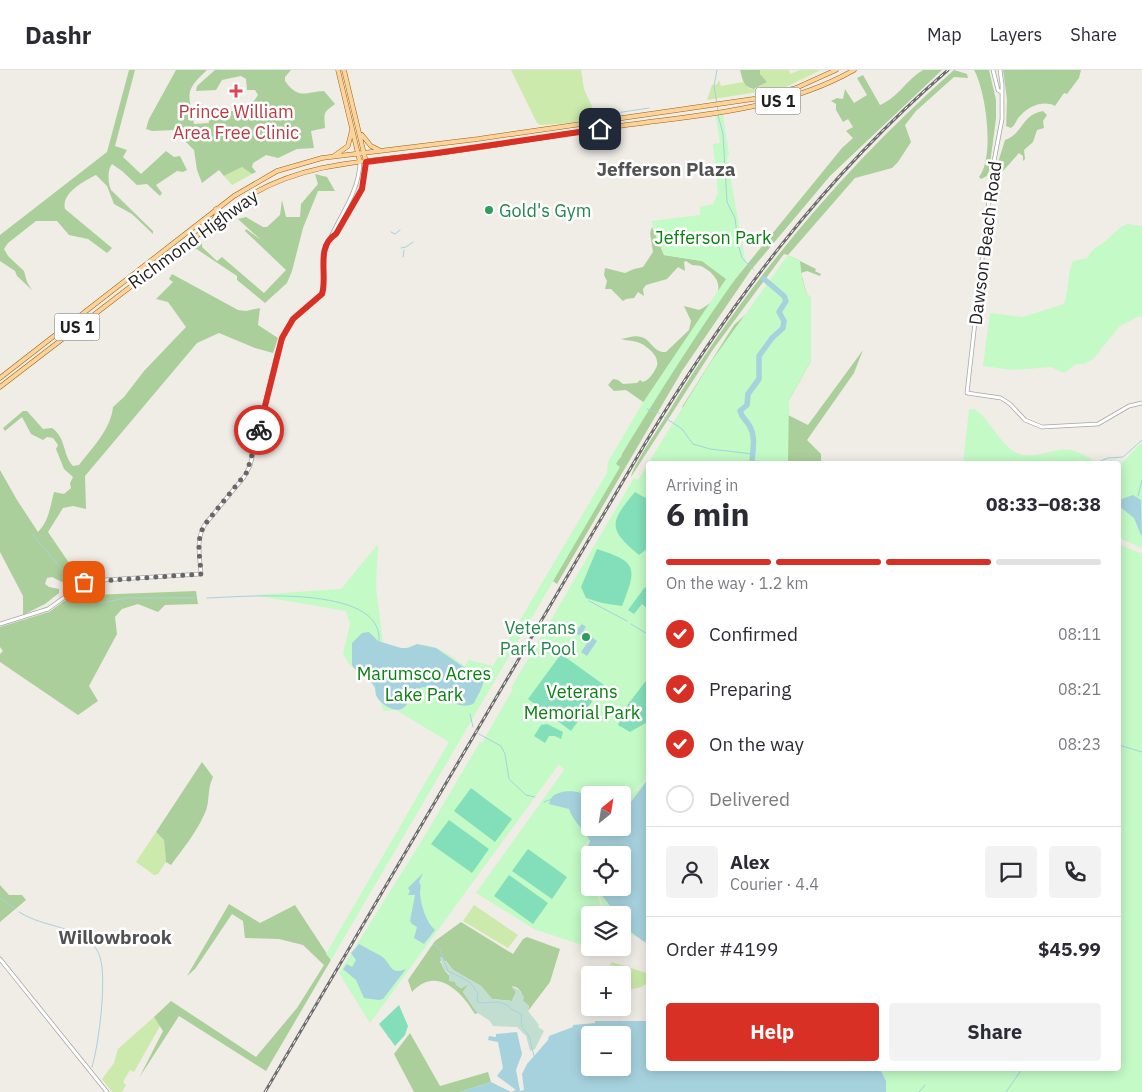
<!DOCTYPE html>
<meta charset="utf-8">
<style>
:root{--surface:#fff;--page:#f2f2f3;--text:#2b2b33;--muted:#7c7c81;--line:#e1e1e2;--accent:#d93025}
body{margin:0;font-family:"IBM Plex Sans",sans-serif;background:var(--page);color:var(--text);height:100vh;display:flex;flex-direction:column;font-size:19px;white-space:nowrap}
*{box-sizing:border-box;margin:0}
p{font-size:16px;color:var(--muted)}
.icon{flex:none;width:28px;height:28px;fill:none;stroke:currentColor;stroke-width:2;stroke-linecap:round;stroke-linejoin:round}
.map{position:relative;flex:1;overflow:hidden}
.panel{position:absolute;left:646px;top:391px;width:475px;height:610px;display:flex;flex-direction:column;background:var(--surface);border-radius:5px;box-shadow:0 2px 12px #0003}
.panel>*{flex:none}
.needle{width:32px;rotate:30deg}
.buttons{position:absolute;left:581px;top:716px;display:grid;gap:10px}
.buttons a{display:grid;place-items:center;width:50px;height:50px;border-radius:5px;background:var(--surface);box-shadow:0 2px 12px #0003;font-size:25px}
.pin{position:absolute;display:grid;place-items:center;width:42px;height:42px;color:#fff;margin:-21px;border-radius:10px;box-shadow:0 2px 8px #0006}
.courier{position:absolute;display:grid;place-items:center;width:50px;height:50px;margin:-25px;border:4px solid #d93025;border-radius:50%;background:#fff;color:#222;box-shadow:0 1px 6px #0007}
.head em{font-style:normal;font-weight:800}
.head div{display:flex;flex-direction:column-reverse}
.head{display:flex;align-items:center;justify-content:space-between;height:85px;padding:0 20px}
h1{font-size:32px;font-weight:800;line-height:38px}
.bar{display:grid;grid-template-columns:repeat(4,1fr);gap:8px 5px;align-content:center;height:60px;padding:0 20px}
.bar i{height:6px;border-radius:4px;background:var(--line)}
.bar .on{background:var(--accent)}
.bar p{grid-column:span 4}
.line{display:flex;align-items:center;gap:12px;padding:0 20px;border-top:1px solid var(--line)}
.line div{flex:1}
.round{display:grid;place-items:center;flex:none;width:52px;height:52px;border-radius:5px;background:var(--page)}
ol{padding:0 20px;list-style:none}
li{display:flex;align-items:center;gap:15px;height:55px}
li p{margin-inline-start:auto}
li .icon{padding:5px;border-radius:50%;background:var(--accent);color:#fff;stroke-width:4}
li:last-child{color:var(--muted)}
li i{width:28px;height:28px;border:2px solid var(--line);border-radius:50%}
.cta{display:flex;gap:10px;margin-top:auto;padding:10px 20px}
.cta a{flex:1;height:58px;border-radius:5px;background:var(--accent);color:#fff;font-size:20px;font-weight:800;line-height:58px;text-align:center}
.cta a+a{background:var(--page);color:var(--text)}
header{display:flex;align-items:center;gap:30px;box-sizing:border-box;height:70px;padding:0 25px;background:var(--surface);border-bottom:1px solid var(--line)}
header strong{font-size:24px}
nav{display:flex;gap:28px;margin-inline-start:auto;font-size:18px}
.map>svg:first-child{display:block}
.grass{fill:#cceaab}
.forest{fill:#abcf9a}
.wetland{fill:#c2ded1}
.park{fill:#c3fac6}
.pitch{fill:#83dfba}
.water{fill:#a6d2de;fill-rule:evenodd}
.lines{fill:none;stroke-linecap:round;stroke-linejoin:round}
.stream{stroke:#a6d2de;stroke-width:1}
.river{stroke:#a6d2de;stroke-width:5.5}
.minor-casing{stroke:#a6a6a6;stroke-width:4.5}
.major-casing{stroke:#9b6400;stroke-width:5}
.minor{stroke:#fff;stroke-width:3}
.major{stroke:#fcd29e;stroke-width:4}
.rail-casing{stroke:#6d6d6d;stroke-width:3}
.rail{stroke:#fff;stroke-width:1;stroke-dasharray:4;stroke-linecap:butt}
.done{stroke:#686765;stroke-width:5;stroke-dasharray:0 9}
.route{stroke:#d93025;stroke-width:6}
.health-dot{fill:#e0444e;stroke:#fff;stroke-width:2}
.leisure-dot{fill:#2e9e5b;stroke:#fff;stroke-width:2}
.labels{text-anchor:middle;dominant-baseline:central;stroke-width:5;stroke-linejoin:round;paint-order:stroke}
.shield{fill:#fff;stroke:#626262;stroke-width:1}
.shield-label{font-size:16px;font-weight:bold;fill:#1f1f1f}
.health-label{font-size:18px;fill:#be3a42;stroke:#fff}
.leisure-label{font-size:18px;fill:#27864d;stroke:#fff;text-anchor:start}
.park-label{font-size:18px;fill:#0b8012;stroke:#fff}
.street-label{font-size:18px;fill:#1f1f1f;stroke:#fff}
.neighbourhood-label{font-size:19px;font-weight:bold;fill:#525252;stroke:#fff}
</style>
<header>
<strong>Dashr</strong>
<nav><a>Map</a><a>Layers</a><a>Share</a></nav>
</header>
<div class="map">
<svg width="1142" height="1022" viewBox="0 0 1142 1022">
<rect width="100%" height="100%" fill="#f0ece6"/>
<path class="grass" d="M511 0H581L584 19 595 43 594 48 570 53 540 55 537 53Z
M760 0H789L790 4 800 0H821L789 15 826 0 776 21 760 23 776 19 707 30 712 15 717 14 719 10 721 16 743 12 750 19H755L766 12 760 4Z
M242 97 252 104 232 115 224 106Z
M156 762 164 770 166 792 158 804 154 805 136 792Z
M474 835 518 865 508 878 463 851Z
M612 892 649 904C649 920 634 918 623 920L622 905H619L615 896 610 895Z
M154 947 160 956 134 1002 130 1000 123 1012 126 1015 122 1022H112L102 1009 114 993 118 979Z"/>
<path class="forest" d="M129 0H135L115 76 127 80 123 87 141 104 166 81 174 87 180 86 187 100 183 102 177 101 156 115 162 123 160 126 147 114 137 115 122 101 112 94C107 100 108 113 111 120L153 161V164L132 144 114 134 107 116 96 105C84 111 61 123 65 139L112 178 107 183 88 169 69 165 57 151H36L8 173 4 179 8 186 24 201 27 212 32 220 17 206 15 201 0 191V165L107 82Z
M176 0H207C183 22 189 24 194 54L209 53 207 40C221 39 234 43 248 40L258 25 255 20H247L246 9 241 6 222 10 216 20 196 21 197 16 215 0H291L285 7V11C299 30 305 22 324 21L335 34C323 43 324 42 325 58L311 61 314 78 297 79 278 88 266 85 253 93 252 97 256 102 252 104 242 97 224 106 219 100 202 113 197 100 194 80 182 68 186 64 200 67 202 62 198 59 152 61 146 59 149 49Z
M740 0H760V4L767 12 754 19C743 17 743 10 740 0Z
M923 0H942L830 106 751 200 682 301 557 514 553 511 612 395 621 387 625 372 649 336 626 320 614 321 608 315 613 309 618 310 623 314 637 313 640 310 643 312C649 310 653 304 656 298 662 288 647 275 637 272 631 270 627 271 621 269 628 268 635 265 641 267 651 269 653 283 666 282L689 260 691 251 684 236 699 240C721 230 727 211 703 197 700 195 696 196 692 195 690 194 688 192 686 191L684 192 685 201 678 197 667 209 646 215 643 219 644 226 638 222 634 228 626 229 623 231 611 219H605L607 211 604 205 605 198 625 203 634 199 643 197 653 182 650 163 652 157 664 185 702 191 732 213 842 78 853 68 846 61 853 57 848 49 843 52 836 40V34L831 31 837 28 843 29 845 19 854 33 867 25 857 8 863 5 880 35C899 27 906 10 923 0Z
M954 0 967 4 968 8 954 7 916 41 905 55 911 72 898 92 892 98 855 108 788 185 784 184 714 278 631 407C635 391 662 354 671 338 748 212 843 98 954 0Z
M974 0H989L996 30V49L989 101 987 106 981 109 979 107C995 87 986 21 974 0Z
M1003 0H1081L1079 8 1067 24 1064 23 1055 36C1044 30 1029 36 1021 45 1016 49 1016 55 1011 58L1006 56 1007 30Z
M1043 41 1047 45 1043 51 1044 58 1037 60 1033 72 1024 80 1025 89 1023 91V86L1019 83 1003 101 996 113 995 110 999 104 996 99 1005 70C1024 63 1021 45 1043 41Z
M315 104 327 107 335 121H318L303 158 292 201 287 213 265 233 237 210V206L195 178 202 173V177L217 191 222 187 264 223 286 200 245 161 246 159 261 170 238 149 246 147 263 157H267L280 145 282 130 286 147H300L301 134 318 114Z
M790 186 816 199 815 201 821 204 820 206 807 201 801 203 807 225 811 227V291L789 330 788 345 808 355 863 280 854 303 807 370 821 384V394H780L682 337 734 255 747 243Z
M172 204 238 240 246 241 260 238 258 255 278 268 273 283 255 278 219 263 197 273 85 406 86 439 73 436 63 438 48 462 80 509 70 516 52 507 47 508 45 514 49 517 59 519V523L45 534 23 545V526L0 482V400L17 430 38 462C49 451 50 437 54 422L64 424 71 418 70 413 73 407 64 399 56 379 58 375 53 368 47 367 43 370 31 364 22 347 5 361 3 358 23 341H27L43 359 52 358C67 369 62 384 73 396L79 395C92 378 111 359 113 337L124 327 144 301 186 257 168 232 156 229 173 212 169 209Z
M85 516 91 525 196 521 198 534 165 535 158 542 138 534 122 539 115 547 117 564 89 616 98 631 78 645 0 592V584L3 581 0 577V557L49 542Z
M202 692 213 707C206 722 211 731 204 745 196 763 182 780 171 795L166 792 164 770 156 762Z
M0 815 9 825H22L26 830 0 852Z
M229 834 260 853 295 835 331 890 266 1001 179 946 139 1008 163 961 154 947 171 931 256 987 297 938 324 895 303 875 279 869 245 868 243 851 232 844 195 899 187 906Z
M461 852 513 884 523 869 527 867 560 879 550 912 528 941 529 936 523 931C523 924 520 917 512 916L516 922 512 931 492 929 481 916 453 900 446 891H440L445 901 461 918 469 914 463 922 478 943 475 944C462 922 436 895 412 922L408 910 435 871Z
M410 963 440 1016 488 1002 491 1012 460 1022H414L394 984Z"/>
<path class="wetland" d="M440 887 443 888 453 900 481 916 492 929 512 931 516 922 511 916 519 920 524 927 523 931 529 936 528 941 539 955 538 957 544 961 535 979 530 981 526 966 517 957 493 956 490 951 476 942 463 922 468 915 460 918 456 915 455 912 449 911V904L443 898Z"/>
<path class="park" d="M723 45 729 85 727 89 746 194C699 259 657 326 616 394L620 397 331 890 326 884 449 672 396 640 384 641 373 613 350 595 343 584 350 554 346 541 253 525 341 519 378 474 376 518 383 573 402 579C429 568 444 581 465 596L469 590 493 596 607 403 608 392 642 334 726 209 702 191 664 185 651 151 700 145V137L713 134 718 123 713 74 720 73 716 46Z
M1127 154 1142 156V248L1139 246 1119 257 1093 289 1084 294H1076L1064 303 1051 297 1013 300 983 296 990 243 1023 247 1064 234C1069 220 1067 205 1073 191L1087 188C1094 176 1099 177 1108 169 1114 163 1118 158 1127 154Z
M788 185 800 191 802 208 807 225 811 227V291L789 330 788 394H649V706L623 732 622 725H590V758H600L582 778 589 797 584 778 602 758H622L623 734 649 707V872L623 861 622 845H609L603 836 597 818H622V785H590V818H595L601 836 598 845H590V870L588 877 534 859 476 823 564 700 559 694 370 953 339 903 421 772 480 672 482 673 513 619 511 618 634 408 638 410 710 293Z
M974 339C991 350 999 374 1017 383 1035 391 1054 377 1071 380 1084 383 1090 390 1102 394H963L969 340Z
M1142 372V478L1119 468V396Z
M1119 474 1142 484V1022H886L884 1005 878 999H1119Z"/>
<path class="pitch" d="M635 422 649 430V477L639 485C608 459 609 453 635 422Z
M597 479C638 492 637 498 622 536L602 533 586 528 581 517Z
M645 517 649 519V540L642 534 634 544 628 540Z
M561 584 604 615 571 661 528 629Z
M649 607V651L630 662 618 655 625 638Z
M547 654 563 662 561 669 555 666H549L545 673 534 666 541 655Z
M471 718 512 749 495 772 454 741Z
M449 750 489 779 472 803 431 774Z
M528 779 567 807 552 829 512 801Z
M509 805 548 833 533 854 494 826Z
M399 935 408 956 405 965 395 976 379 954Z"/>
<path class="water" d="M1133 425 1141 430 1142 467 1134 448 1119 436V430Z
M582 554 586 557 583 561 597 571 587 586 581 582 588 572 575 562Z
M369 562 378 571 401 578H408L417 574 436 578 465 598 483 600C487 611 479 623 474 633 458 644 438 619 423 617 406 624 413 631 403 638 395 644 381 634 377 627 375 624 376 619 374 616 370 608 357 604 352 595V573L362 563Z
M649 708V874L643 871 623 856 622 845H609L611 837 600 823 601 818H622V785H590V789L586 783 590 771C584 759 574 753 569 739L549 734C550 732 550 729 552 727 559 720 580 719 585 727 592 735 590 747 590 758H622L623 727 631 732Z
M423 803 419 812C422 816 420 818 420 823 421 836 426 852 435 860L424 874 414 868 417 857 412 854 410 851 415 825H408L410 821 408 818Z
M359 874C366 878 374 882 381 886 391 892 389 906 406 899L383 929 379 930 364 928 356 910 343 899 347 894 352 897 356 890 351 883Z
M595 951H649V999H880L886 1011V1022H460L491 1012 511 1022 516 1020 497 1006 503 998 498 972 488 970 489 966 496 967V964L517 962 522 984 516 1000 520 1021 524 1020 522 1004 527 994 548 970 549 966 573 957V955L595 953ZM590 965H622V998H590Z"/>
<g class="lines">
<path class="stream" d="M717 0 714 16 718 41
M610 41 616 43 649 38
M718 45 723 64 727 132 735 148 738 174 742 188 754 200
M391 162 395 164 400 160
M401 178 406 177 413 172
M403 187 404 180
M647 339 659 343
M664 347 682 359 693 374 710 379 753 384
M1093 394 1108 388 1123 387 1142 370
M1138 426 1142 410
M32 464 75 515
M79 519 91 530 101 533 126 528H195
M207 528C242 527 384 513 379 571
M589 531 627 551
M631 554 649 565
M648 568H649
M470 644 473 657
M479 664 501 676 505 684 509 709 526 725 535 727
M1119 675 1142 682
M544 732 552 729
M0 828 16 839
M19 842C39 855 63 855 83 867 91 871 97 878 100 887 107 910 99 973 92 997
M434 874 440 880 448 901C450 902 469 911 470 913 473 915 475 920 478 923L477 931 480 933 498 932 508 935 511 939 521 944 522 957 529 966 534 986
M919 1022 925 1015
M1006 1022 1022 999"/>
<path class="river" d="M754 394 752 391C753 379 756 366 749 355 746 350 742 348 740 341L747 335 748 324 759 309V286L772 268 783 258 784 251 779 242 786 231 784 226 764 209"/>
<defs>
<path id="minor" d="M993 0 998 20 1001 22
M1000 0 1002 14V49L992 102 967 323 1001 328 1010 334 1025 350 1042 357 1098 354 1129 336 1142 333
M333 167 336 164 362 119 366 92
M0 554 48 539 87 511 201 504C200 487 195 468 206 453L244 407 250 396 277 284 286 260 298 244 322 224C326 210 321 195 325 181 335 151 359 126 360 92
M0 889 107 1022"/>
<path id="major" d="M338 0 360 92
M344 0 366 92
M362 65 371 76 379 80
M334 86 348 76 352 60
M213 151 217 144 216 139
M136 211 143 198
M0 308 234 126 277 101 322 88 478 69 760 28 796 18 836 0
M0 317 246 128C302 92 369 91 432 84 490 77 548 66 605 58 690 45 778 43 854 0"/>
</defs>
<use href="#minor" class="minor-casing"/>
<use href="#major" class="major-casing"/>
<use href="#minor" class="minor"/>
<use href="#major" class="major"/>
<defs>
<path id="rail" d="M265 1022 646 372C731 232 824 107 948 0"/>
</defs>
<use href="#rail" class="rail-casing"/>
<use href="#rail" class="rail"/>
</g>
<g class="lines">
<path class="done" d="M84 512 201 504C200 486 195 468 206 453L247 402 259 360"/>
<path class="route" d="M259 360 282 268 293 249 322 224C328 205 315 177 336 164L362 119 366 92 437 83 600 59"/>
</g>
<path class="health-dot" d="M233.5 13.5h5v5h5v5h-5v5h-5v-5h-5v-5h5z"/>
<g class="leisure-dot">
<circle cx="489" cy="140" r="5"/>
<circle cx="586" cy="567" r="5"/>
</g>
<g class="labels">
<g class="shield">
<rect x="755.5" y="17.5" width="45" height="27" rx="4"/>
<rect x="54.5" y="243.5" width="45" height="27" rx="4"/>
</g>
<g class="shield-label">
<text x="778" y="31">US 1</text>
<text x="77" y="257">US 1</text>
</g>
<g class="health-label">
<text x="236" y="41">Prince William<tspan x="236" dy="21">Area Free Clinic</tspan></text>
</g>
<g class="leisure-label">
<text x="499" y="140">Gold's Gym</text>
<text x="576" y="557" text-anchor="end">Veterans<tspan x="576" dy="21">Park Pool</tspan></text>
</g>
<g class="park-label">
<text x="713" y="167">Jefferson Park</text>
<text x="424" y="603">Marumsco Acres<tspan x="424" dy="21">Lake Park</tspan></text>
<text x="582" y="621">Veterans<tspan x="582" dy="21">Memorial Park</tspan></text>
</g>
<g class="street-label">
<text transform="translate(193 169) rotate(-36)">Richmond Highway</text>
<text transform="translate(985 173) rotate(-83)">Dawson Beach Road</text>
</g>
<g class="neighbourhood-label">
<text x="666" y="99">Jefferson Plaza</text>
<text x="115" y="867">Willowbrook</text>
</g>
</g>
</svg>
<div class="buttons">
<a><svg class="needle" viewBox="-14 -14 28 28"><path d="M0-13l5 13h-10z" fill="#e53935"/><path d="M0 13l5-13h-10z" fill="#7c7c81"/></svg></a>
<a><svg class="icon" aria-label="locate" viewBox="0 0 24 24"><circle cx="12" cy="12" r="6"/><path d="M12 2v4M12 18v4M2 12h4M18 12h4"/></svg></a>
<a><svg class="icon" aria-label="layers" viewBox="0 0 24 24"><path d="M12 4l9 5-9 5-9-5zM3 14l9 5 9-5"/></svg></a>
<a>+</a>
<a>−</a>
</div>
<div class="pin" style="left:84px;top:512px;background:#ea580c"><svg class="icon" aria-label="bag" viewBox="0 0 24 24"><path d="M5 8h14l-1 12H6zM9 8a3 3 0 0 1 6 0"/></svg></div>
<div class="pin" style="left:600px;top:59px;background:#1f2937"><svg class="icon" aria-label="home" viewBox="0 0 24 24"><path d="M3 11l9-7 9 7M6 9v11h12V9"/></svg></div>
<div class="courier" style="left:259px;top:360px"><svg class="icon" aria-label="bike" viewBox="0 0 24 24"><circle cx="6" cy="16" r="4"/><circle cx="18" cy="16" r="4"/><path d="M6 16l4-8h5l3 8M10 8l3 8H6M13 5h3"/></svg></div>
<section class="panel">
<div class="head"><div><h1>6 min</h1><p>Arriving in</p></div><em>08:33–08:38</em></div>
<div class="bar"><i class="on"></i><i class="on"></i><i class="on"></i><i></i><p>On the way · 1.2 km</p></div>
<ol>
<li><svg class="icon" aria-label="check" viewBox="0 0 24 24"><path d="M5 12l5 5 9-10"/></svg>Confirmed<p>08:11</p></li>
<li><svg class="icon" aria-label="check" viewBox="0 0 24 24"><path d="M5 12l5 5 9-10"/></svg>Preparing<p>08:21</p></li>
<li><svg class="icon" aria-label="check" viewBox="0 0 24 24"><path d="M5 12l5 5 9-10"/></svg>On the way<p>08:23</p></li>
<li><i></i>Delivered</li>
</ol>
<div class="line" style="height:90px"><a class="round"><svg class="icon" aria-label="person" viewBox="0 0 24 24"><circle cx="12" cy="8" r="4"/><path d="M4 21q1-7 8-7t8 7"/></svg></a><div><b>Alex</b><p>Courier · 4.4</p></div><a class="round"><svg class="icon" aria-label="chat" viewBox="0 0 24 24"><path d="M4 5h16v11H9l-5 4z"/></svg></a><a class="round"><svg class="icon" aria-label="phone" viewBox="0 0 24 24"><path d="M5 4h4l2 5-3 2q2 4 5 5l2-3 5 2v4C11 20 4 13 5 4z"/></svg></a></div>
<div class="line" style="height:65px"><div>Order #4199</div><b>$45.99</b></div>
<div class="cta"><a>Help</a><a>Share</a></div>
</section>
</div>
